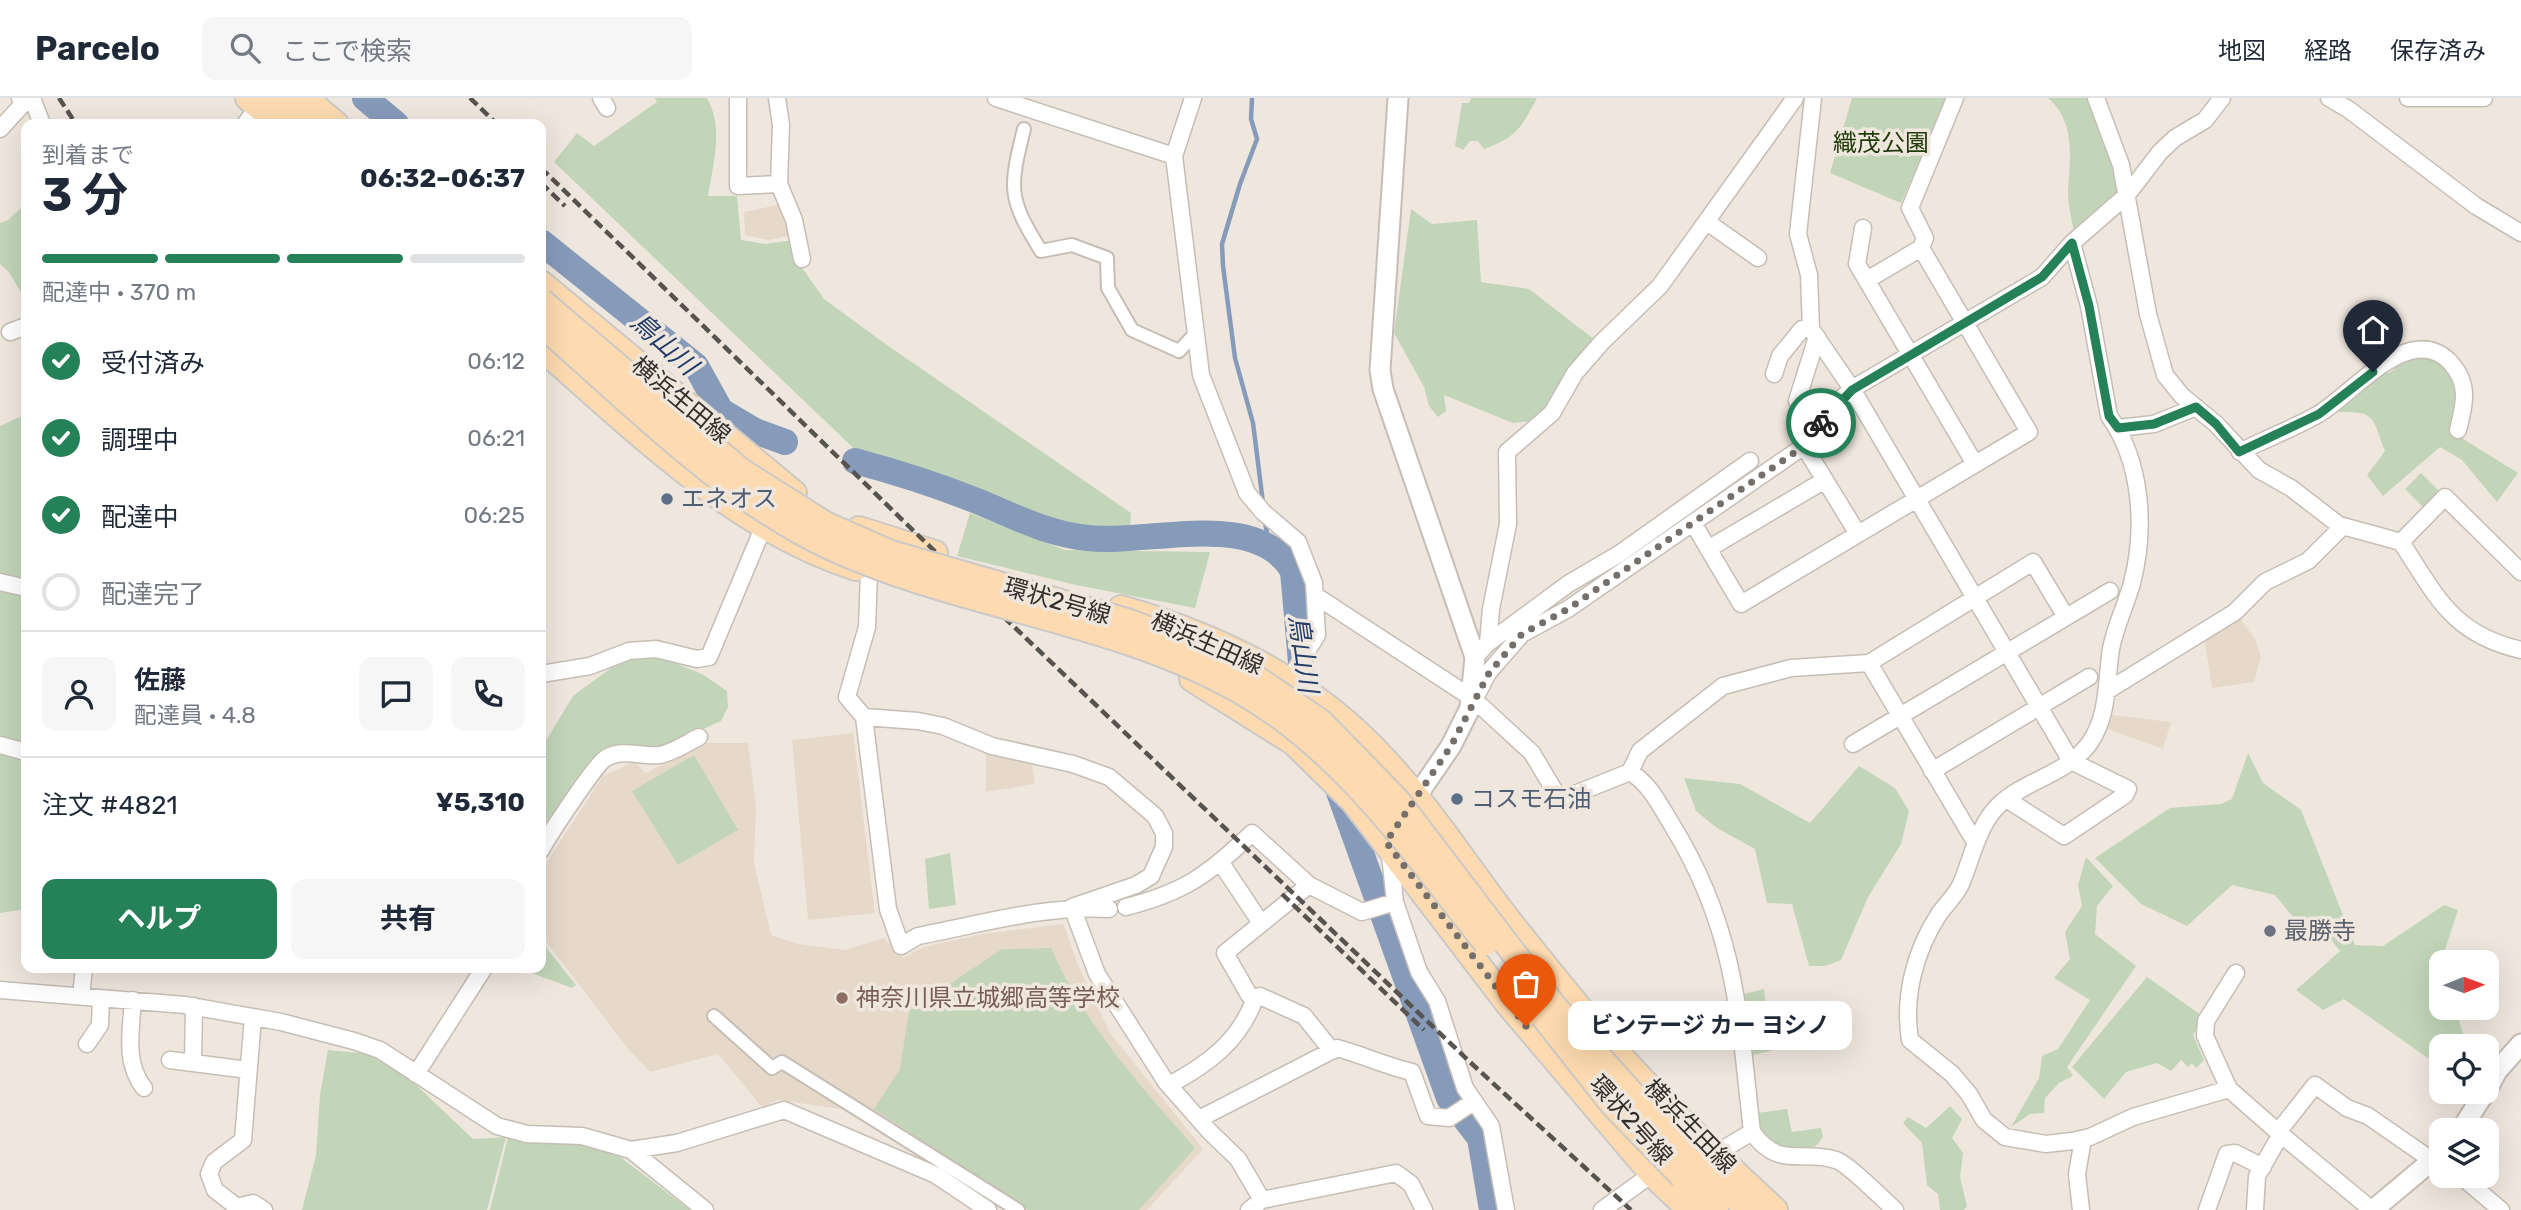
<!DOCTYPE html>
<html lang="ja">
<meta charset="utf-8">
<style>
:root{--surface:#fff;--page:#f6f6f7;--text:#1f2937;--muted:#747a83;--line:#e0e1e3;--accent:#258157}
body{margin:0;font-family:Rubik,"Noto Sans JP",sans-serif;background:var(--page);color:var(--text);height:100vh;display:flex;flex-direction:column;font-size:26px;white-space:nowrap}
*{box-sizing:border-box;margin:0}
p{font-size:23px;color:var(--muted)}
.icon{flex:none;width:38px;height:38px;fill:none;stroke:currentColor;stroke-width:2;stroke-linecap:round;stroke-linejoin:round}
.map{position:relative;flex:1;overflow:hidden}
.side{position:absolute;left:21px;top:21px;width:525px;height:854px;display:flex;flex-direction:column;background:var(--surface);border-radius:14px;box-shadow:0 7px 28px #0002}
.side>*{flex:none}
.needle{width:46px;rotate:89deg}
.tools{position:absolute;left:2429px;top:852px;display:grid;gap:14px}
.tools a{display:grid;place-items:center;width:70px;height:70px;border-radius:14px;background:var(--surface);box-shadow:0 7px 28px #0002;font-size:35px}
.pin{position:absolute;display:grid;place-items:center;width:60px;height:60px;color:#fff;margin:-72px -30px;border-radius:50% 50% 50% 0;rotate:-45deg;box-shadow:0 0 7px #0007}
.pin .icon{rotate:45deg}
.courier{position:absolute;display:grid;place-items:center;width:70px;height:70px;margin:-35px;border:5px solid #258157;border-radius:50%;background:#fff;color:#222;box-shadow:0 2px 9px #0007}
.bubble{position:absolute;height:49px;border-radius:14px;background:var(--surface);box-shadow:0 7px 28px #0002;font-size:23px;font-weight:700;line-height:49px;text-align:center}
.headline em{font-style:normal;font-weight:700}
.headline div{display:flex;flex-direction:column-reverse}
.headline{display:flex;align-items:center;justify-content:space-between;height:119px;padding:0 21px}
h1{font-size:46px;font-weight:700;line-height:52px}
.bar{display:grid;grid-template-columns:repeat(4,1fr);gap:10px 7px;align-content:center;height:84px;padding:0 21px}
.bar i{height:9px;border-radius:5px;background:var(--line)}
.bar .selected{background:var(--accent)}
.bar p{grid-column:span 4}
.line{display:flex;align-items:center;gap:18px;padding:0 21px;border-top:2px solid var(--line)}
.line div{flex:1}
.round{display:grid;place-items:center;flex:none;width:74px;height:74px;border-radius:14px;background:var(--page)}
ol{padding:0 21px;list-style:none}
li{display:flex;align-items:center;gap:21px;height:77px}
li p{margin-inline-start:auto}
li .icon{padding:7px;border-radius:50%;background:var(--accent);color:#fff;stroke-width:4}
li:last-child{color:var(--muted)}
li i{width:38px;height:38px;border:4px solid var(--line);border-radius:50%}
.action{display:flex;gap:14px;margin-top:auto;padding:14px 21px}
.action a{flex:1;height:80px;border-radius:14px;background:var(--accent);color:#fff;font-size:28px;font-weight:700;line-height:80px;text-align:center}
.action a+a{background:var(--page);color:var(--text)}
header{display:flex;align-items:center;gap:42px;box-sizing:border-box;height:98px;padding:0 35px;background:var(--surface);border-bottom:2px solid var(--line)}
header strong{font-size:33px}
nav{display:flex;gap:38px;margin-inline-start:auto;font-size:24px}
.search{width:490px;height:63px;background:var(--page);display:flex;align-items:center;gap:18px;box-sizing:border-box;padding:0 24px;border-radius:14px;color:var(--muted);font-size:26px}
.map>svg:first-child{display:block}
.built{fill:#e6d9ca}
.green{fill:#c2d5b8}
.lines{fill:none;stroke-linecap:round;stroke-linejoin:round}
.stream{stroke:#869aba;stroke-width:4.5}
.river{stroke:#869aba;stroke-width:26}
.pedestrian-casing{stroke:#c6beb5;stroke-width:16}
.minor-casing{stroke:#c6beb5;stroke-width:19}
.tertiary-casing{stroke:#c6beb5;stroke-width:23}
.primary-casing{stroke:#cac9c8;stroke-width:28}
.pedestrian{stroke:#fff;stroke-width:12}
.minor{stroke:#fff;stroke-width:16}
.tertiary{stroke:#fff;stroke-width:19}
.primary{stroke:#fddaaf;stroke-width:24}
.rail{stroke:#57534e;stroke-width:4.5;stroke-dasharray:10 5;stroke-linecap:butt}
.primary-bridge-casing{stroke:#cac9c8;stroke-width:28;stroke-linecap:butt}
.primary-bridge{stroke:#fddaaf;stroke-width:24}
.done{stroke:#746f6a;stroke-width:7;stroke-dasharray:0 12.6}
.route{stroke:#258157;stroke-width:9}
.service-dot{fill:#5c6f8a;stroke:#efe7de;stroke-width:2.5}
.worship-dot{fill:#6b7280;stroke:#efe7de;stroke-width:2.5}
.education-dot{fill:#8d6e63;stroke:#efe7de;stroke-width:2.5}
.labels{text-anchor:middle;dominant-baseline:central;stroke-width:7;stroke-linejoin:round;paint-order:stroke}
.park-label{font-size:24px;fill:#1e3a07;stroke:#efe7de}
.street-label{font-size:24px;fill:#322f2b;stroke:#efe7de}
.service-label{font-size:24px;fill:#4e5e75;stroke:#efe7de;text-anchor:start}
.worship-label{font-size:24px;fill:#5b616d;stroke:#efe7de;text-anchor:start}
.education-label{font-size:24px;fill:#785e54;stroke:#efe7de;text-anchor:start}
.water-label{font-size:26px;font-style:italic;fill:#233d69;stroke:#efe7de}
</style>
<header>
<strong>Parcelo</strong>
<div class="search"><svg class="icon" aria-label="search" viewBox="0 0 24 24"><circle cx="10" cy="10" r="6"/><path d="M15 15l6 6"/></svg>ここで検索</div>
<nav><a>地図</a><a>経路</a><a>保存済み</a></nav>
</header>
<div class="map">
<svg width="2521" height="1112" viewBox="0 0 2521 1112">
<rect width="100%" height="100%" fill="#efe7de"/>
<path class="built" d="M782 106 793 137 769 142 745 137 744 114Z
M2238 518 2255 541 2261 559 2254 584 2212 590 2204 539Z
M2112 617 2171 624 2163 651 2108 631Z
M853 635 875 815 808 822 792 642Z
M701 645H748L756 709 754 765 771 837 798 846 845 852 884 840 903 860 924 849 982 836 1064 826 1077 865 1110 935 1203 1051 1147 1112H1020L869 1015 778 1002 762 1009 718 956 650 974 629 952 541 837V773L603 678 634 664 646 675Z
M986 653 1032 665 1035 686 986 694Z"/>
<path class="green" d="M655 0H707C724 30 713 66 708 98H737L741 142 766 146 793 142 798 164 824 201 887 247 1131 415 1130 432H1073L1020 419 966 391 867 363 554 64 577 35 594 48 657 4Z
M1471 0H1537C1521 30 1517 39 1484 51L1478 43H1470L1463 52 1455 48 1462 5H1469Z
M1852 0H1948L1901 105 1830 75Z
M2048 0H2092L2107 36 2122 96 2075 137C2072 123 2068 108 2068 93 2070 61 2076 24 2048 0Z
M26 105V203L9 174 0 166V125L8 122Z
M1411 111 1432 126 1477 122 1481 184 1529 191 1595 242 1540 322 1513 325 1444 297 1446 313 1438 319 1429 308 1424 289 1394 235Z
M2409 257 2440 262 2461 290 2452 334 2518 375 2497 404 2462 362 2440 349 2383 398 2367 377 2385 353C2372 320 2377 313 2339 314L2337 310 2383 274 2389 275C2398 270 2400 262 2409 257Z
M26 316V811L0 815V328Z
M2421 375 2440 394 2424 410 2405 391Z
M970 415 1065 452 1210 454 1195 510 1076 487 957 458Z
M655 557 702 576 727 593 728 609 721 623 658 651 636 648 596 657 541 732V651L573 598 626 559Z
M2248 655 2263 685 2301 712 2355 847 2383 848 2444 807 2458 812 2441 864V910H2455L2464 939 2456 948H2441L2439 968 2344 901 2323 912 2296 892 2340 853 2326 836 2312 842 2275 797 2232 787 2187 828 2141 806 2095 760 2170 710 2221 706 2232 701Z
M694 657 738 732 678 767 632 693Z
M1859 668 1895 690 1909 713 1901 746 1868 799 1841 862 1825 868H1809L1792 806 1767 805 1755 751 1717 730 1696 713 1684 680 1740 686 1810 725Z
M950 755 956 807 929 811 925 761Z
M2086 759 2113 788 2097 808 2095 836 2136 868 2067 969 2073 978 2059 985 2045 1000 2044 1015 2030 1016 2011 1029 2039 980 2042 958 2058 951 2090 902 2054 880 2070 861 2065 834 2082 808 2078 787Z
M541 843 576 887 572 890 518 870H541Z
M1051 850C1084 926 1141 989 1195 1050L1139 1112H1028L874 1011 900 971 909 913 1002 851Z
M2147 879 2204 919 2193 937 2204 962 2196 970 2192 965 2188 969 2181 962 2171 973 2157 965 2126 974 2104 1001 2072 969Z
M1764 891 1771 953 1752 957 1744 896Z
M328 952 369 956 412 983 473 1041 506 1039 487 1112H302L316 1057 320 997Z
M1950 1008 1962 1021 1952 1040 1963 1055 1960 1079 1967 1108 1964 1112H1940L1938 1096 1927 1087 1922 1045 1903 1025 1908 1019 1926 1030Z
M1787 1011 1792 1034 1821 1030 1823 1038C1813 1058 1797 1053 1778 1051L1758 1031 1757 1015Z
M508 1039 580 1047 615 1055 690 1112H490Z"/>
<g class="lines">
<path class="stream" d="M1252 0 1251 21 1257 41 1240 86 1222 146 1223 168 1235 260 1253 325 1263 405
M1265 424 1269 447"/>
<path class="river" d="M365 0 396 26
M541 144 696 268 721 313 755 333 785 344
M855 363C896 374 937 387 977 403 1014 418 1047 436 1088 440 1148 447 1257 410 1293 473L1303 587
M1334 680 1449 1000 1480 1040 1492 1112"/>
<defs>
<path id="pedestrian" d="M1024 31C1009 91 1008 100 1041 153L1072 147 1107 160 1108 190 1132 232 1179 253 1194 237
M714 918 772 970 782 964 1018 1112"/>
<path id="minor" d="M32 0 42 26
M601 0 607 10
M738 0V88L779 86
M777 0 781 27 779 86 794 122 802 161
M996 0 1174 58
M1193 0 1174 58 1201 277 1247 395 1263 414 1298 444 1314 485 1317 537 1284 590
M1813 0 1798 136 1809 177 1811 231 1852 291 2071 663 2128 691 2125 697 2064 738 2008 702
M2096 0 2121 67 2148 216 2165 277 2182 298 2216 326 2259 372 2291 390 2339 427 2401 444C2437 499 2452 536 2521 552
M2329 0 2348 11 2476 108 2521 135
M2408 0H2484
M245 26 258 9
M0 31 23 6 20 0
M1707 124 1758 160
M1863 130 1857 166 1975 366
M2072 145 2089 208 2109 318C2142 364 2146 431 2132 485 2126 507 2115 529 2111 551 2106 582 2109 615 2091 643 2069 676 2027 681 2000 706 1978 726 1972 760 1961 786 1956 797 1946 806 1939 816 1915 853 1903 898 1910 942L1952 976 1969 996 1984 1022 2005 1039 2046 1046 2072 1043 2090 1039 2133 1019 2229 991
M1921 150 1925 140 1910 110 1955 0
M10 234 26 228
M1774 276 1780 258 1802 231H1811
M1797 303 1817 239
M2118 330 2154 326 2196 309
M1804 348 1858 436
M2240 354C2265 341 2292 331 2317 317 2351 298 2408 223 2449 263 2470 285 2465 304 2458 332
M1693 425 1741 506 2029 334 1921 150 1867 182
M2401 444 2445 399 2521 474
M1708 451 1825 382
M869 475 867 529 847 599 864 619 918 623 943 628 992 648 1073 666 1109 679 1155 718 1164 735V749L1151 778 1136 787 1072 809 1097 876 1166 984 1210 1034 1238 1061 1262 1102
M0 484 26 490
M1316 498 1472 600
M1488 545 1568 486 1619 456 1750 363
M1475 559 1488 545 1491 511 1508 426 1507 354 1552 315 1575 275 1602 244 1660 188 1795 0
M1869 565 1975 744
M541 576 590 568 629 553 656 551 697 561 709 559 763 430
M2107 593 2235 514 2265 484 2308 463 2343 428
M1472 606 1488 575 1522 536 1568 511 1804 348 1834 307 1852 291 2042 179 2072 145 2127 97 2160 54 2175 40 2205 22 2222 0
M1470 610 1481 608 1532 655 1560 702 1630 674C1650 686 1659 706 1672 727 1736 831 1739 917 1752 1034L1715 1056
M864 619 888 811 901 848 918 838C981 826 1045 807 1109 811
M1853 646 2110 493
M0 647 26 654
M1932 673 2089 579
M1630 674 1640 653 1723 588 1791 570 1869 565 2033 464 2066 519
M541 752C548 738 597 664 606 660 623 650 641 659 659 657 672 655 687 645 699 639
M1390 757 1395 804 1419 874 1437 903 1465 990 1491 1028 1506 1112
M1221 765 1261 825
M1309 787 1362 814 1395 804
M1126 809C1185 794 1209 776 1252 735L1309 787 1225 855 1249 897 1255 900
M2236 875 2206 923 2205 938 2229 991 2278 1034 2315 987 2347 1010 2368 1018 2433 1063
M0 892 185 907 281 924 354 943 380 952 497 1028 527 1036 582 1038 631 1052 705 1112
M81 898 84 870
M133 902C131 933 124 965 144 990
M253 919 243 1042 214 1064 209 1076 215 1092 237 1109 253 1105 264 1112
M87 946 100 927 101 900
M170 962 248 972
M193 964 194 908
M416 976 484 870
M1169 987C1207 967 1240 943 1255 900L1260 898 1304 918 1332 953
M1199 1021 1337 950C1363 957 1386 968 1412 974L1428 1018 1449 1020 1473 1004
M1752 1034C1779 1072 1800 1051 1836 1062 1847 1065 1884 1102 1895 1112
M2278 1034 2372 1112
M631 1052 677 1045 784 1012 936 1077 988 1112
M2461 1078 2501 1112
M1249 1112 1262 1102 1396 1075 1411 1086 1424 1112
M1602 1112 1652 1076
M2081 1112 2077 1076 2083 1041
M2207 1112 2227 1056 2235 1055 2263 1069
M2255 1112 2257 1078 2281 1036"/>
<path id="tertiary" d="M1398 0 1380 272 1383 291 1475 559 1470 610 1451 648 1410 708
M2487 992 2497 973 2521 946
M2461 1032 2485 994
M2373 1112 2441 1055"/>
<path id="primary" d="M248 0 279 26
M277 0 308 26
M305 0 336 26
M541 185 794 395
M541 250C637 333 732 430 856 470
M859 431 935 455
M1121 510C1201 533 1282 569 1346 624 1403 673 1446 738 1491 799 1522 841 1557 882 1590 923 1646 990 1711 1053 1775 1112
M1192 581 1294 645 1353 703 1508 906 1652 1076 1690 1112
M1691 1062 1749 1112
M1682 1078 1716 1112"/>
</defs>
<use href="#pedestrian" class="pedestrian-casing"/>
<use href="#minor" class="minor-casing"/>
<use href="#tertiary" class="tertiary-casing"/>
<use href="#primary" class="primary-casing"/>
<use href="#pedestrian" class="pedestrian"/>
<use href="#minor" class="minor"/>
<use href="#tertiary" class="tertiary"/>
<use href="#primary" class="primary"/>
<path class="rail" d="M59 0 76 26
M470 0 497 26
M541 70 921 440 1471 965 1631 1112
M541 85 565 108
M1282 796 1424 932"/>
<defs>
<path id="primary-bridge" d="M541 203 740 372 825 426 891 455 1130 524 1209 554 1256 580 1321 624 1397 702 1554 908 1691 1062
M541 226C632 305 720 397 830 449 961 510 1113 521 1240 593 1344 652 1413 754 1486 845
M1543 918 1613 1007 1682 1078"/>
</defs>
<use href="#primary-bridge" class="primary-bridge-casing"/>
<use href="#primary-bridge" class="primary-bridge"/>
</g>
<g class="lines">
<path class="done" d="M1526 928 1386 744 1451 648 1489 575 1522 536 1568 511 1804 348 1821 325"/>
<path class="route" d="M1821 325 1852 292 2042 179 2072 145 2089 208 2109 318 2118 330 2154 326 2196 309 2216 326 2239 354 2319 316 2373 274"/>
</g>
<g class="service-dot">
<circle cx="667" cy="401" r="7"/>
<circle cx="1457" cy="701" r="7"/>
</g>
<circle class="worship-dot" cx="2270" cy="833" r="7"/>
<circle class="education-dot" cx="842" cy="900" r="7"/>
<g class="labels">
<g class="park-label">
<text x="1881" y="45">織茂公園</text>
</g>
<g class="street-label">
<text transform="translate(681 302) rotate(40)">横浜生田線</text>
<text transform="translate(1057 503) rotate(16)">環状2号線</text>
<text transform="translate(1207 545) rotate(24)">横浜生田線</text>
<text transform="translate(1631 1022) rotate(48)">環状2号線</text>
<text transform="translate(1690 1028) rotate(46)">横浜生田線</text>
</g>
<g class="service-label">
<text x="681" y="401">エネオス</text>
<text x="1471" y="701">コスモ石油</text>
</g>
<g class="worship-label">
<text x="2284" y="833">最勝寺</text>
</g>
<g class="education-label">
<text x="856" y="900">神奈川県立城郷高等学校</text>
</g>
<g class="water-label">
<text transform="translate(664 246) rotate(42)">鳥山川</text>
<text transform="translate(1303 556) rotate(82)">鳥山川</text>
</g>
</g>
</svg>
<div class="tools">
<a><svg class="needle" viewBox="-14 -14 28 28"><path d="M0-13l5 13h-10z" fill="#e53935"/><path d="M0 13l5-13h-10z" fill="#747a83"/></svg></a>
<a><svg class="icon" aria-label="locate" viewBox="0 0 24 24"><circle cx="12" cy="12" r="6"/><path d="M12 2v4M12 18v4M2 12h4M18 12h4"/></svg></a>
<a><svg class="icon" aria-label="layers" viewBox="0 0 24 24"><path d="M12 4l9 5-9 5-9-5zM3 14l9 5 9-5"/></svg></a>
</div>
<div class="pin" style="left:1526px;top:928px;background:#ea580c"><svg class="icon" aria-label="bag" viewBox="0 0 24 24"><path d="M5 8h14l-1 12H6zM9 8a3 3 0 0 1 6 0"/></svg></div>
<div class="pin" style="left:2373px;top:274px;background:#1f2937"><svg class="icon" aria-label="home" viewBox="0 0 24 24"><path d="M3 11l9-7 9 7M6 9v11h12V9"/></svg></div>
<div class="courier" style="left:1821px;top:325px"><svg class="icon" aria-label="bike" viewBox="0 0 24 24"><circle cx="6" cy="16" r="4"/><circle cx="18" cy="16" r="4"/><path d="M6 16l4-8h5l3 8M10 8l3 8H6M13 5h3"/></svg></div>
<div class="bubble" style="left:1568px;top:903px;width:284px">ビンテージ カー ヨシノ</div>
<section class="side">
<div class="headline"><div><h1>3 分</h1><p>到着まで</p></div><em>06:32–06:37</em></div>
<div class="bar"><i class="selected"></i><i class="selected"></i><i class="selected"></i><i></i><p>配達中 · 370 m</p></div>
<ol>
<li><svg class="icon" aria-label="check" viewBox="0 0 24 24"><path d="M5 12l5 5 9-10"/></svg>受付済み<p>06:12</p></li>
<li><svg class="icon" aria-label="check" viewBox="0 0 24 24"><path d="M5 12l5 5 9-10"/></svg>調理中<p>06:21</p></li>
<li><svg class="icon" aria-label="check" viewBox="0 0 24 24"><path d="M5 12l5 5 9-10"/></svg>配達中<p>06:25</p></li>
<li><i></i>配達完了</li>
</ol>
<div class="line" style="height:126px"><a class="round"><svg class="icon" aria-label="person" viewBox="0 0 24 24"><circle cx="12" cy="8" r="4"/><path d="M4 21q1-7 8-7t8 7"/></svg></a><div><b>佐藤</b><p>配達員 · 4.8</p></div><a class="round"><svg class="icon" aria-label="chat" viewBox="0 0 24 24"><path d="M4 5h16v11H9l-5 4z"/></svg></a><a class="round"><svg class="icon" aria-label="phone" viewBox="0 0 24 24"><path d="M5 4h4l2 5-3 2q2 4 5 5l2-3 5 2v4C11 20 4 13 5 4z"/></svg></a></div>
<div class="line" style="height:91px"><div>注文 #4821</div><b>¥5,310</b></div>
<div class="action"><a>ヘルプ</a><a>共有</a></div>
</section>
</div>
